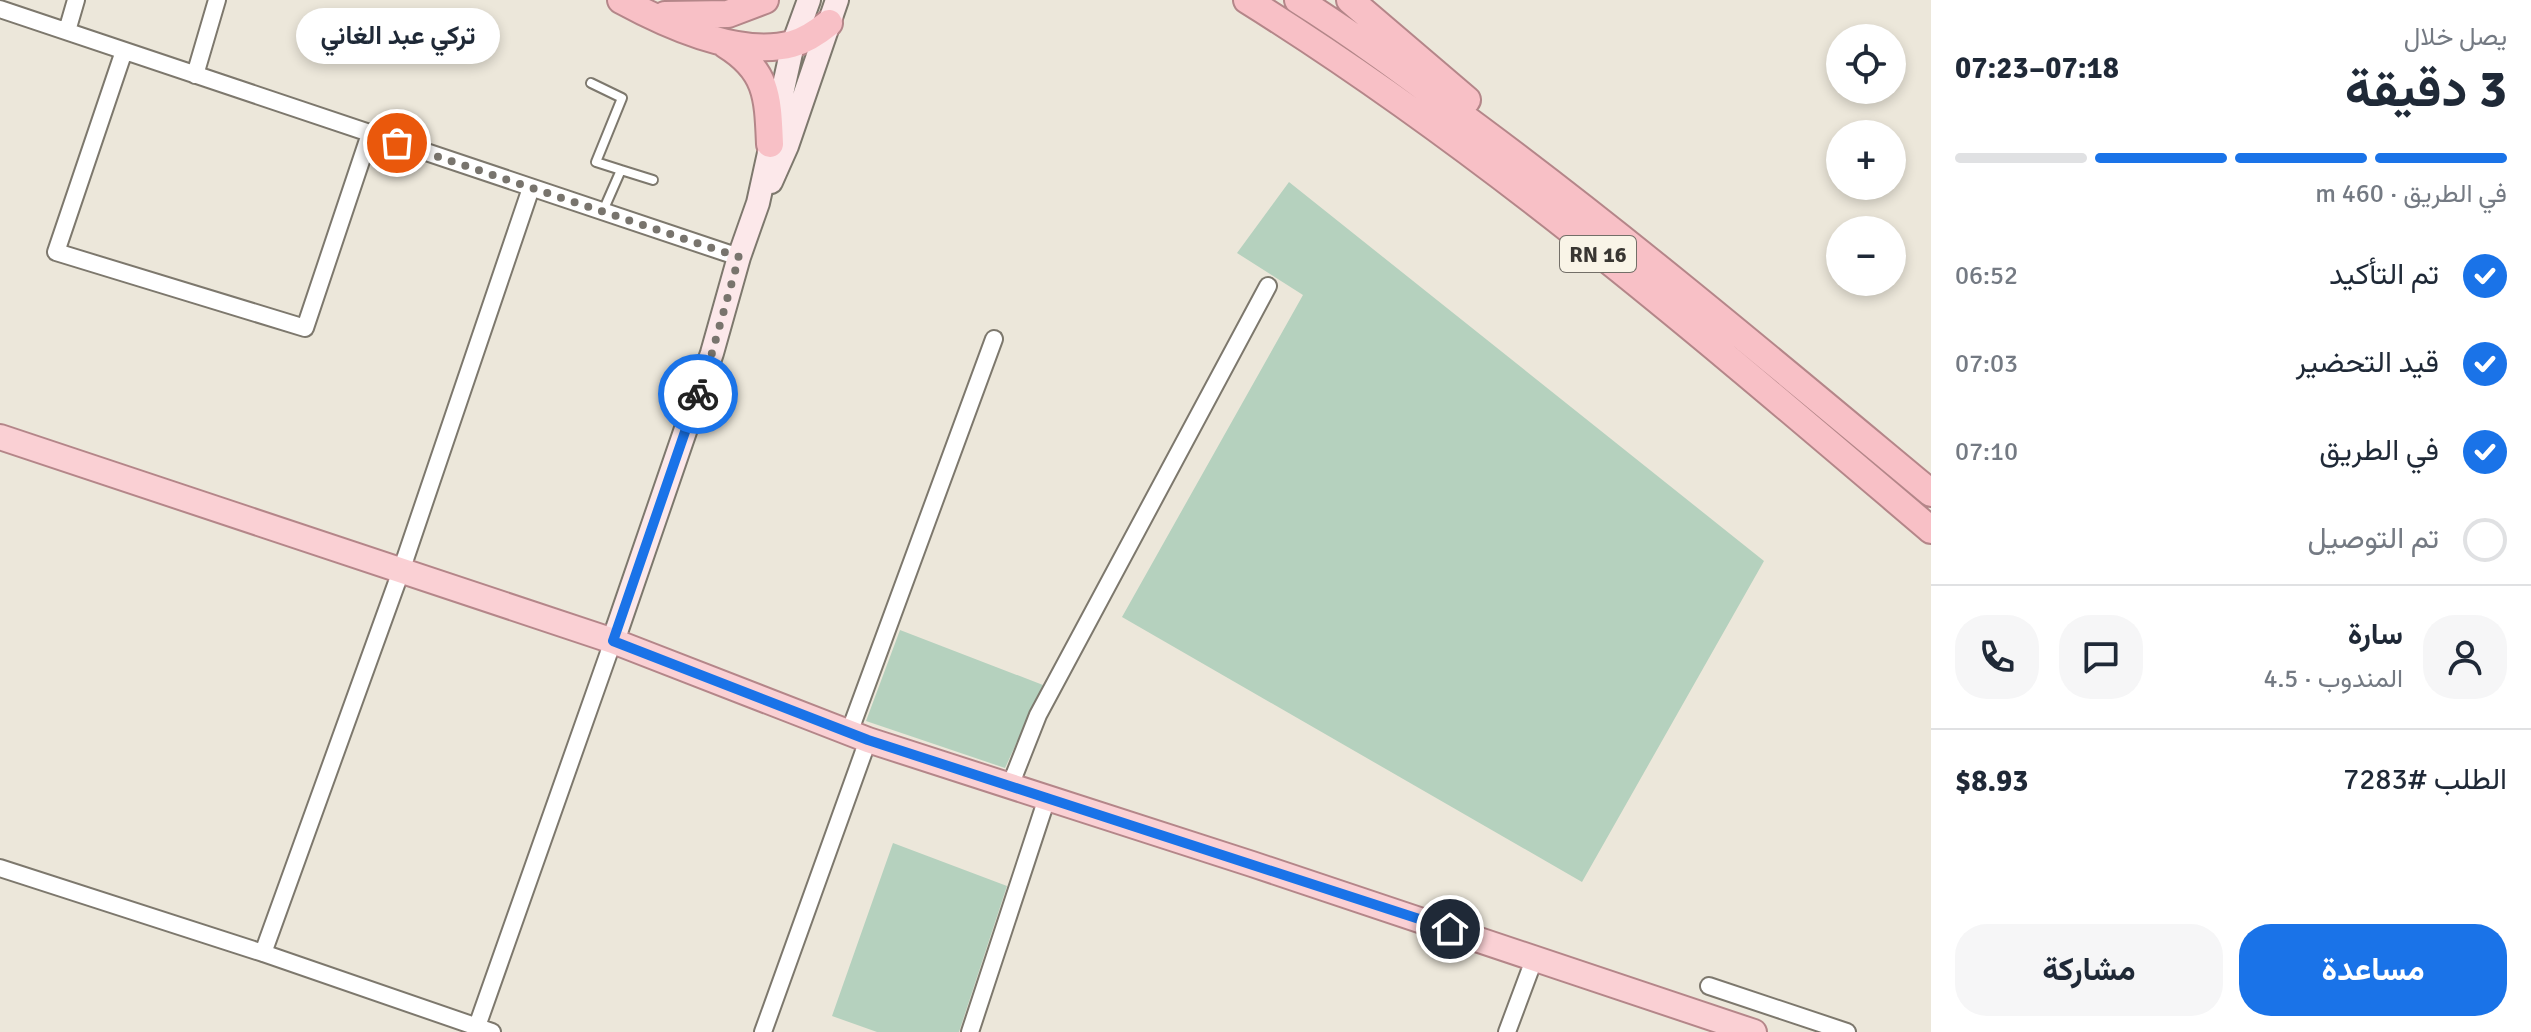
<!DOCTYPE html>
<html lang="ar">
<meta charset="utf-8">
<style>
:root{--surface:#fff;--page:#f6f6f7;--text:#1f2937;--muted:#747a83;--line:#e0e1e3;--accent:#1a73e8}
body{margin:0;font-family:Signika,Vazirmatn,sans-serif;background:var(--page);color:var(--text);direction:rtl;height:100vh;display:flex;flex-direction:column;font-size:30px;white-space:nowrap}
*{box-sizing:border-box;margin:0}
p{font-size:26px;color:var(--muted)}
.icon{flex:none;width:44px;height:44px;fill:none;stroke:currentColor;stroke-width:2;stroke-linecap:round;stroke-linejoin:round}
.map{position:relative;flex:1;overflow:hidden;direction:ltr}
.panel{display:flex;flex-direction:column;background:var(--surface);width:600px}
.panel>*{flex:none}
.buttons{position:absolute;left:1826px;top:24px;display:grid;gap:16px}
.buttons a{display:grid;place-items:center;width:80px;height:80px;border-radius:50%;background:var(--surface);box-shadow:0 4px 12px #0003;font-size:40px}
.pin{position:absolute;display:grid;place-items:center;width:68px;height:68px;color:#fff;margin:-34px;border:4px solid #fff;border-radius:50%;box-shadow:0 2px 8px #0007}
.courier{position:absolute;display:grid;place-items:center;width:80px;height:80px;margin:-40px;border:6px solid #1a73e8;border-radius:50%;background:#fff;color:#222;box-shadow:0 2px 10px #0007}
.bubble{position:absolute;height:56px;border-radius:28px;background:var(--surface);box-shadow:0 4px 12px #0003;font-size:26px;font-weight:700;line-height:56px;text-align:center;direction:rtl}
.summary em{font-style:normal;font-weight:700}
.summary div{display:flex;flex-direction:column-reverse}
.summary{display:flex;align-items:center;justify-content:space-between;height:136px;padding:0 24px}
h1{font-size:52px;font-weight:700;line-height:60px}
.bar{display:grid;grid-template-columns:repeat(4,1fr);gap:12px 8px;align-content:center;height:96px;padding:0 24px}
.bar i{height:10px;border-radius:6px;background:var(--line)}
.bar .selected{background:var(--accent)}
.bar p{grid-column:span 4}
.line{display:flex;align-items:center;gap:20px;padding:0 24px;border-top:2px solid var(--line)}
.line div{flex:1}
.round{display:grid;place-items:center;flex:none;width:84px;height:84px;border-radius:32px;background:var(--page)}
ol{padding:0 24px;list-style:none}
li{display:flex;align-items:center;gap:24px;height:88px}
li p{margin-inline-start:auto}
li .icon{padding:8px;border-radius:50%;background:var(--accent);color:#fff;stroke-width:4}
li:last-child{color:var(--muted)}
li i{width:44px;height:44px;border:4px solid var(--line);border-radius:50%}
.button{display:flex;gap:16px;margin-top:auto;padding:16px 24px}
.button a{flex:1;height:92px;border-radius:32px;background:var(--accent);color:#fff;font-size:32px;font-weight:700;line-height:92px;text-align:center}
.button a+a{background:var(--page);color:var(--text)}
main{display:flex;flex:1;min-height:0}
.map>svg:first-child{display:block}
.green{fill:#b5d1be}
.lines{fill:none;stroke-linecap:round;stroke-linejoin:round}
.service-casing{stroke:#7d786d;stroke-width:12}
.minor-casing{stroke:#7d786d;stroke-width:20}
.secondary-casing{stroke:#7d786d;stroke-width:26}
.primary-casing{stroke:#b48689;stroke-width:28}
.trunk-casing{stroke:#b48689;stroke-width:30}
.service{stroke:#fff;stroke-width:8}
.minor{stroke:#fff;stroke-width:16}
.secondary{stroke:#fce8ea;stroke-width:22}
.primary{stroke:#fad0d4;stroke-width:24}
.trunk{stroke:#f8c0c6;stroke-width:26}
.done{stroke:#78746d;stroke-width:8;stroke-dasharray:0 14.4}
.route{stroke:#1a73e8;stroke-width:10}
.labels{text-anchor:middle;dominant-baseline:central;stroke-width:6;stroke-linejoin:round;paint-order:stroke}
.shield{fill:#f9f4e7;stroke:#736f68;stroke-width:2}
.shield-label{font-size:22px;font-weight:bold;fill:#393632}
</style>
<main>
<section class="panel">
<div class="summary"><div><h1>3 دقيقة</h1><p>يصل خلال</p></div><em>07:18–07:23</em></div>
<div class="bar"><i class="selected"></i><i class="selected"></i><i class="selected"></i><i></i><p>في الطريق · 460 m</p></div>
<ol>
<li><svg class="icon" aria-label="check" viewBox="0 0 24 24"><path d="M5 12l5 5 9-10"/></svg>تم التأكيد<p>06:52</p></li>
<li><svg class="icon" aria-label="check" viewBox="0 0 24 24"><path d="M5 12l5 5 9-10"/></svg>قيد التحضير<p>07:03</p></li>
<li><svg class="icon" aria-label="check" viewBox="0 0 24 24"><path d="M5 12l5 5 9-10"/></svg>في الطريق<p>07:10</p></li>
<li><i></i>تم التوصيل</li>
</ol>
<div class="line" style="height:144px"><a class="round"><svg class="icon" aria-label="person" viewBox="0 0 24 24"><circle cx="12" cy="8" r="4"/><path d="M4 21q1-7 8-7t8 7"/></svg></a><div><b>سارة</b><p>المندوب · 4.5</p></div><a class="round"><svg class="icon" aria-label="chat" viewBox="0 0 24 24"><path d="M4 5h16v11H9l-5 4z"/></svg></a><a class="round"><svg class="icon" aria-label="phone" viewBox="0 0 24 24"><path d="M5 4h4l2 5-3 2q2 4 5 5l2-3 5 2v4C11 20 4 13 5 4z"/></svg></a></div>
<div class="line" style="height:104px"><div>الطلب #7283</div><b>$8.93</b></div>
<div class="button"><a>مساعدة</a><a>مشاركة</a></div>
</section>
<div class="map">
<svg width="1931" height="1032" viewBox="0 0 1931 1032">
<rect width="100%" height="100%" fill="#ece7da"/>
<path class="green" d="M1289 182 1764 561 1582 882 1122 617 1303 295 1237 253Z
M900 630 1043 685 1005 768 866 721Z
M893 843 1007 886 959 1032H877L832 1016Z"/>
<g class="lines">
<defs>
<path id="service" d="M591 83 622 98 596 162 621 170
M603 211 621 170 653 180"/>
<path id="minor" d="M0 9 739 257
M67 31 76 0
M124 51 56 252 305 328 370 134
M195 75 217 0
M849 733 994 339
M1010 786 1038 715 1268 286
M0 868 263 953 492 1032
M263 953 401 571 531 188
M1709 986 1847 1032
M475 1032 613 641
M763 1032 868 740
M970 1032 1047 798
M1507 1032 1535 957"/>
<path id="secondary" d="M771 182 787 146 837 0
M613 641 712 353 739 257 758 203 793 44 809 0"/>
<path id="primary" d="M0 437 613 641 868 740 1252 864 1754 1032"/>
<path id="trunk" d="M621 0C667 25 739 58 792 44 807 40 818 32 829 23
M1247 0C1492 153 1712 344 1931 530
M1298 0C1360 39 1418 83 1477 127 1633 243 1782 369 1931 493
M1350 0 1467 100
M665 15 728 14 765 0
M726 45C768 71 768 98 770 144"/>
</defs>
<use href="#service" class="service-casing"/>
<use href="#minor" class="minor-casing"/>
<use href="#secondary" class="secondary-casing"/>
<use href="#primary" class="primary-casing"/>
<use href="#trunk" class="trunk-casing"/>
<use href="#service" class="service"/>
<use href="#minor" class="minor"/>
<use href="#secondary" class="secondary"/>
<use href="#primary" class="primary"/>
<use href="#trunk" class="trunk"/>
</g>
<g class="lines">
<path class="done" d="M397 143 739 257 712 353 698 394"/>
<path class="route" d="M698 394 613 641 868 740 1450 929"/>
</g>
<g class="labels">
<rect class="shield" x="1560" y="236" width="76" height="36" rx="6"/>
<g class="shield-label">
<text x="1598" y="254">RN 16</text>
</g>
</g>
</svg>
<div class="buttons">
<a><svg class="icon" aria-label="locate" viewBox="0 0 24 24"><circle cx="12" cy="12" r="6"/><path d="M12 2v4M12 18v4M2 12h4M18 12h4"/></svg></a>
<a>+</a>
<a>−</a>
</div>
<div class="pin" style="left:397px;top:143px;background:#ea580c"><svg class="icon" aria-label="bag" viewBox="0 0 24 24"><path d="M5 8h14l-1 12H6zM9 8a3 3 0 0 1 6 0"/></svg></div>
<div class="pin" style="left:1450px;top:929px;background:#1f2937"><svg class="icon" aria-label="home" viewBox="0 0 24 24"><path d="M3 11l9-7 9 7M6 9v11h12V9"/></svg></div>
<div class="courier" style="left:698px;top:394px"><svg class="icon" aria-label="bike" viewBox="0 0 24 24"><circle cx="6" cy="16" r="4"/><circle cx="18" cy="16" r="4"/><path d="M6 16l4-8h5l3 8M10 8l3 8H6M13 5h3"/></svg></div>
<div class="bubble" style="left:296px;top:8px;width:204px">تركي عبد الغاني</div>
</div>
</main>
